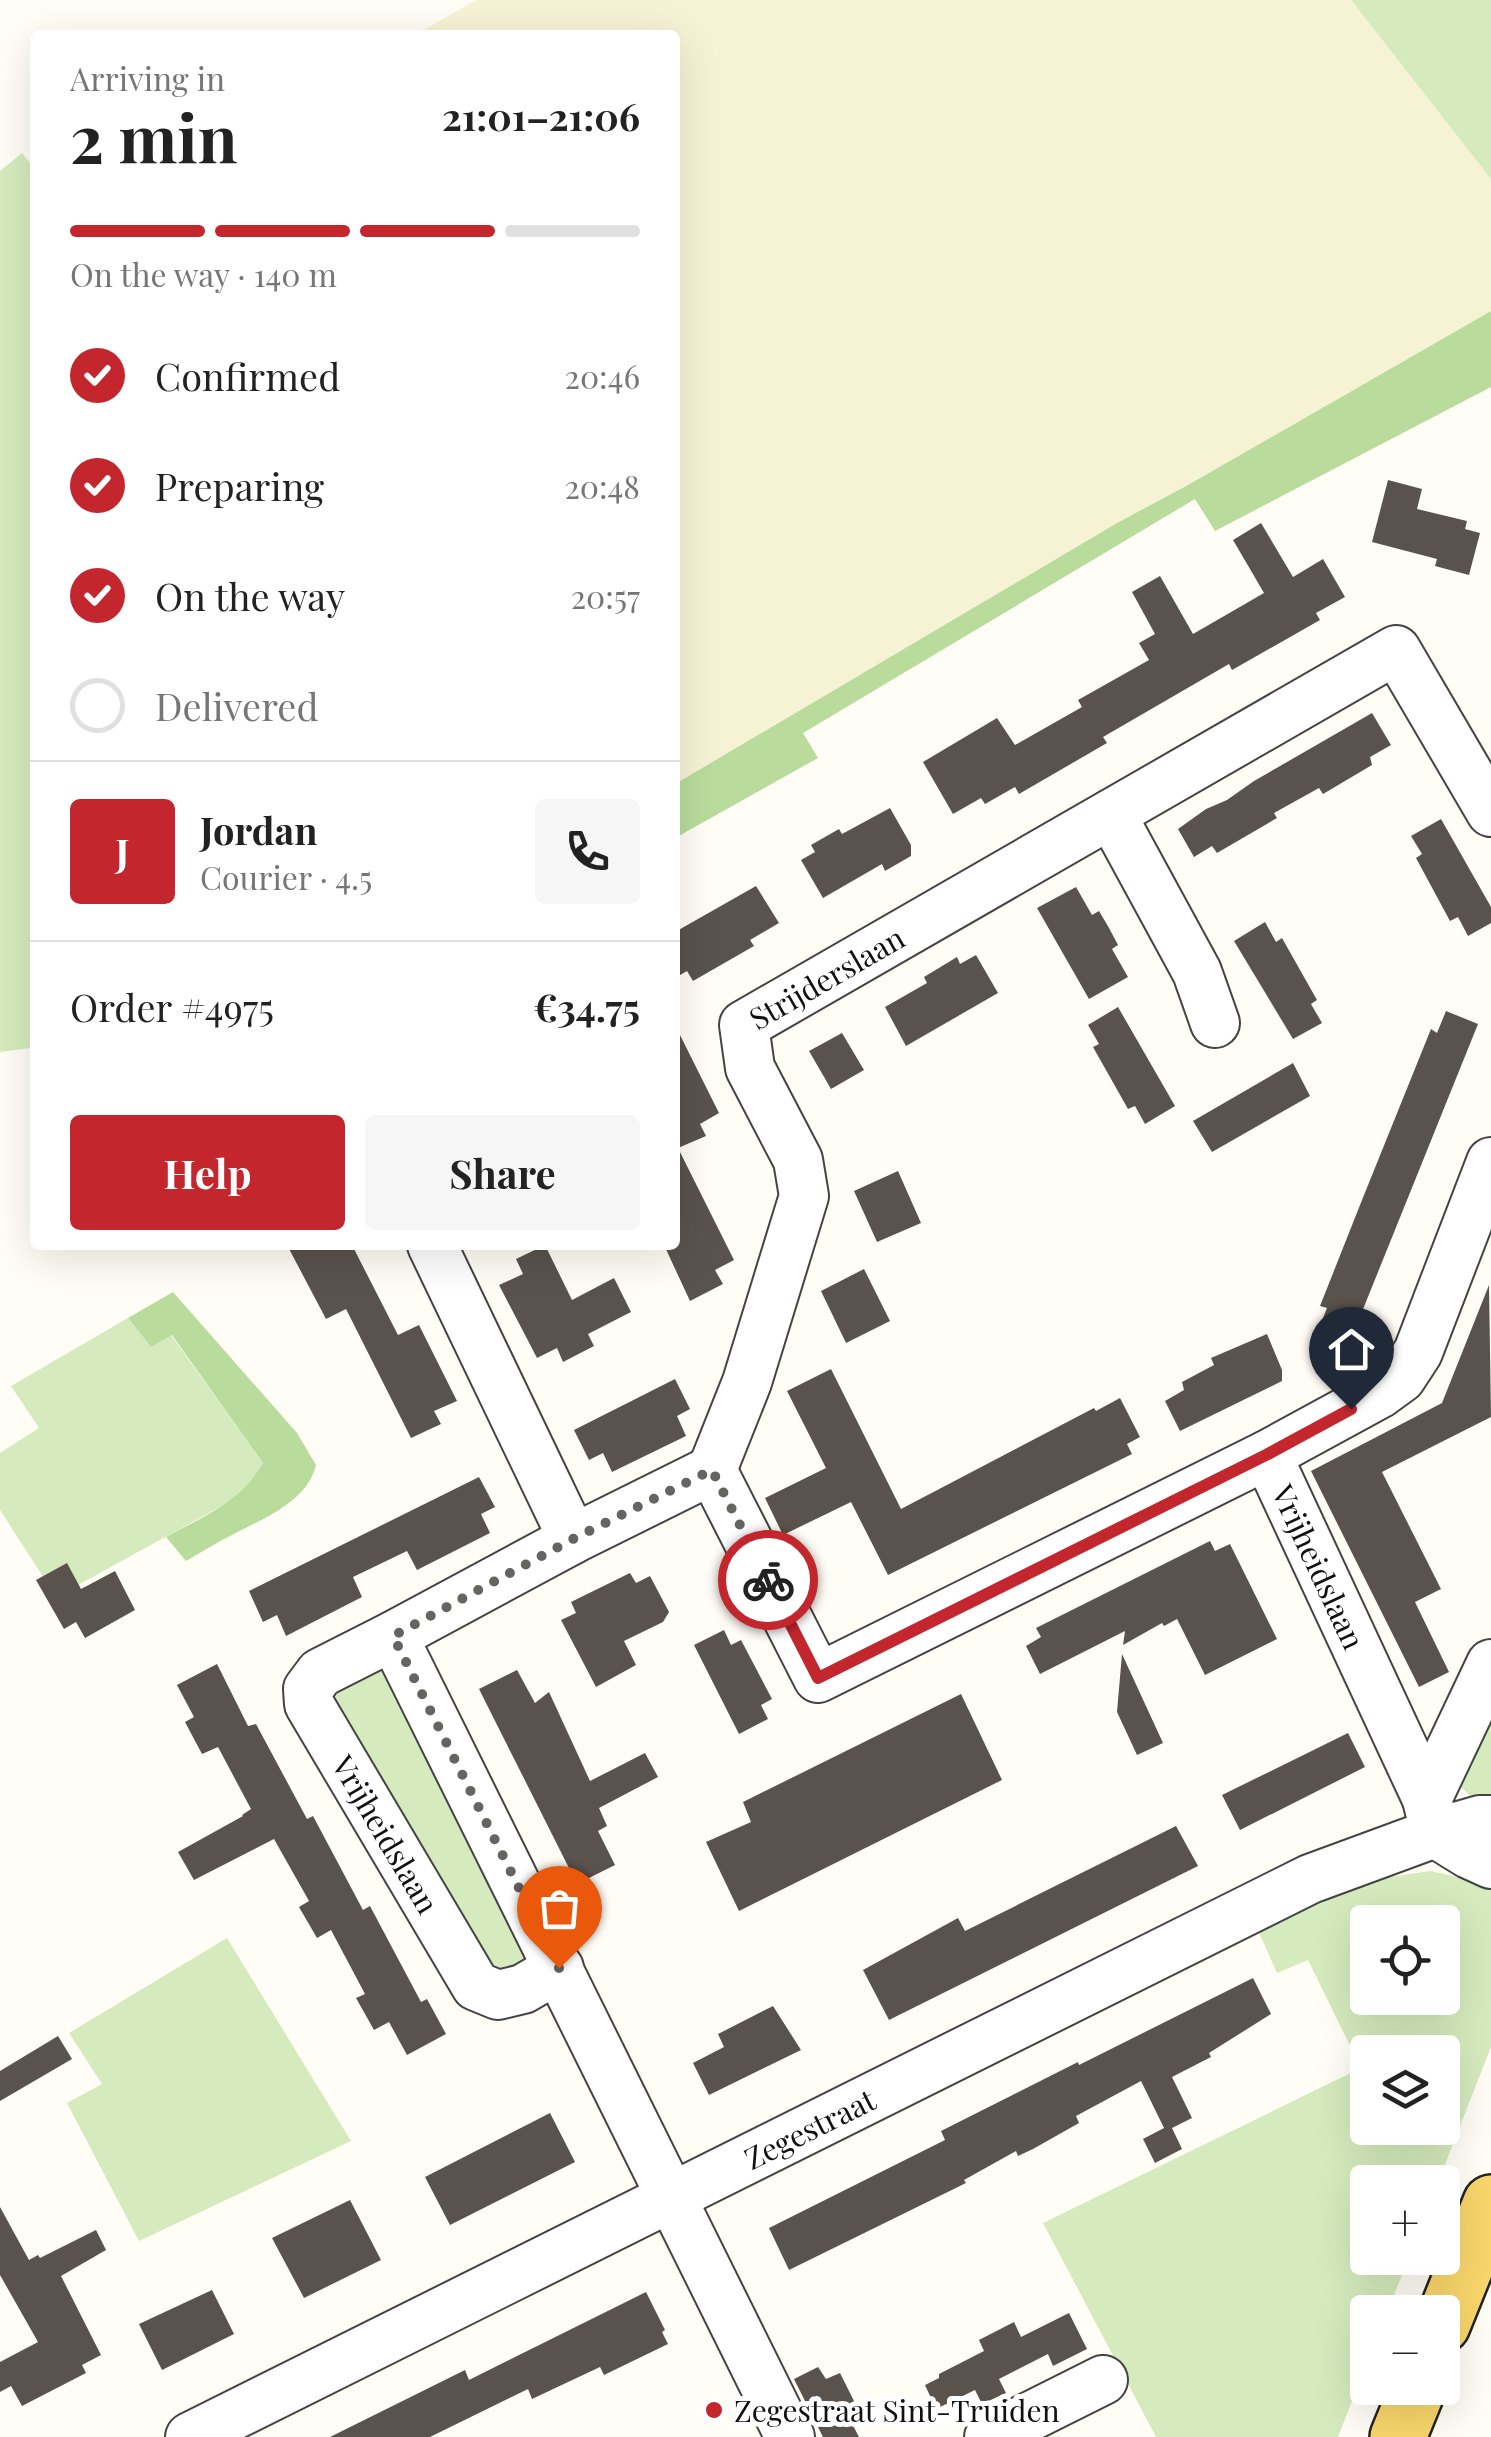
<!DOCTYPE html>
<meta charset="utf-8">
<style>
:root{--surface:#fff;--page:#f6f6f6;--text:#222;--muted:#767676;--line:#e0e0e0;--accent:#c4262e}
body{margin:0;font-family:"Playfair Display",serif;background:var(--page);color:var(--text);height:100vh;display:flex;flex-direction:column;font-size:38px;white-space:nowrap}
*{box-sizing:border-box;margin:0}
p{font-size:32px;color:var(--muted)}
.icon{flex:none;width:55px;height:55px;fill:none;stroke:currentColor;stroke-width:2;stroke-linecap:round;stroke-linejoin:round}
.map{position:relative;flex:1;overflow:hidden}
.panel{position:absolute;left:30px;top:30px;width:650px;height:1220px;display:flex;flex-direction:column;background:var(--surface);border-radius:10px;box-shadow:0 10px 40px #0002}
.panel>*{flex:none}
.buttons{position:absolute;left:1350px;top:1905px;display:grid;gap:20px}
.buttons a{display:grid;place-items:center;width:110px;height:110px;border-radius:10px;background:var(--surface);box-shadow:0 10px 40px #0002;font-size:50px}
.pin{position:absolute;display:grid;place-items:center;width:85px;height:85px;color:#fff;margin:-102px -42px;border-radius:50% 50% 50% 0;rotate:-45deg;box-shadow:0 0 10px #0007}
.pin .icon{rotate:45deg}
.courier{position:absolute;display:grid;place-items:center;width:100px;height:100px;margin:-50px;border:8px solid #c4262e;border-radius:50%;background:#fff;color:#222;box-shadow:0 2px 12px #0007}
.headline em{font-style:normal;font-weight:700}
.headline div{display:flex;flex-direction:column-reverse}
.headline{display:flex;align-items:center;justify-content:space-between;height:170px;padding:0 40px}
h1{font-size:65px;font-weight:700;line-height:75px}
.bar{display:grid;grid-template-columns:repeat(4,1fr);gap:15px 10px;align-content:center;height:120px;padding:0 40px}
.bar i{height:12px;border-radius:8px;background:var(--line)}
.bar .active{background:var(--accent)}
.bar p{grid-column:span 4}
.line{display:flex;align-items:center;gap:25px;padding:0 40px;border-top:2px solid var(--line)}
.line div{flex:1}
.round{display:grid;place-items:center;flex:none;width:105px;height:105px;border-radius:10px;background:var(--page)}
ol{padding:0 40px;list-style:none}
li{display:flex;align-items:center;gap:30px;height:110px}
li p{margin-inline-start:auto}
li .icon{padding:10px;border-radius:50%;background:var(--accent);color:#fff;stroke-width:4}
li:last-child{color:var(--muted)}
li i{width:55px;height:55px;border:5px solid var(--line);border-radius:50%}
.action{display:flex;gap:20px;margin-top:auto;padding:20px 40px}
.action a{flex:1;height:115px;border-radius:10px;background:var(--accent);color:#fff;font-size:40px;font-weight:700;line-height:115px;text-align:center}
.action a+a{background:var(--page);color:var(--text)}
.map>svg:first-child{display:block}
.farmland{fill:#f6f3d4}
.green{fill:#d5ebbd;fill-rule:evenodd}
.forest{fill:#b9dc9c}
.building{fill:#5a524d}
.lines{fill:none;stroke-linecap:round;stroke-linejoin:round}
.minor-casing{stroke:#444;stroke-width:52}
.major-casing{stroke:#222;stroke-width:60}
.minor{stroke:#fff;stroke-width:48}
.major{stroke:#f9d66b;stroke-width:55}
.done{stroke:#646461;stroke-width:10;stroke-dasharray:0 18}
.route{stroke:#c4262e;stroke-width:12}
.poi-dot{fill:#c4262e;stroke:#fff;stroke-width:4}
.labels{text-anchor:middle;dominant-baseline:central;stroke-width:10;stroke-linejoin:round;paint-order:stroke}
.street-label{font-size:30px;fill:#111;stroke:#fff}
.poi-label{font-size:30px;fill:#111;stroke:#fff;text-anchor:start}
</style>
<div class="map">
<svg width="1491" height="2437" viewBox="0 0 1491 2437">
<rect width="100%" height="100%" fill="#fffdf5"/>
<path class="farmland" d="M476 0H1351L1491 179V311L1188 485 1117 523 675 784V35H415Z"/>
<path class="green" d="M1351 0H1491V179Z
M22 153 35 169V1056L30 1048 0 1052V171Z
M128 1318 151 1347 171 1335 263 1463 252 1483 229 1502 56 1597 0 1510V1453L39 1428 11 1386Z
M359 1662 391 1670 526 1958 518 1968 493 1972 323 1691Z
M1491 1693V1802L1477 1803 1460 1786 1456 1775Z
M1430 1871 1491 1884V2047L1438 2182H1368V2258H1409L1387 2312H1368L1367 2362 1338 2437H1156L1043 2223 1361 2068 1308 1960 1277 1973 1257 1928 1324 1893 1377 1879ZM1368 1922H1442V1998H1368ZM1368 2052H1442V2128H1368Z
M227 1938 351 2141 139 2241 67 2103 102 2084 69 2033Z"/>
<path class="forest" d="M1491 311V387L1215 531 1195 499 803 733 818 758 675 838V784L1117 523 1188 485Z
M173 1292 297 1433 316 1465C307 1502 264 1518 234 1534 217 1542 202 1552 186 1561L166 1537C204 1516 241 1502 263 1463L172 1335 151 1347 128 1318Z"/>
<path class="building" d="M1388 480 1422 489 1417 509 1467 521 1465 529 1480 533 1469 575 1435 566 1437 559 1372 542Z
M1261 523 1293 577 1323 559 1345 597 1316 613 1320 620 1232 670 1229 664 1103 737 1107 743 1019 794 1015 787 985 804 981 798 953 814 923 762 997 718 1015 745 1082 707 1078 700 1149 660 1139 643 1155 634 1132 592 1160 576 1193 634 1264 593 1233 540Z
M1372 713 1391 745 1370 757 1372 765 1323 794 1319 788 1274 813 1277 818 1217 853 1212 846 1194 857 1178 829 1206 809 1227 800 1254 781Z
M890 808 911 845V856L885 871 882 864 823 898 801 860 815 852 811 845 839 829 842 834Z
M1441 819 1491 907V923L1468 936 1458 917 1450 921 1416 858 1422 854 1411 836Z
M756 886 779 923 750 940 754 946 693 981 687 971 675 978V932Z
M1076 887 1092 915 1099 911 1109 928 1118 945 1112 949 1128 977 1089 999 1037 908Z
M1265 922 1276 942 1282 938 1317 1000 1311 1004 1322 1023 1293 1039 1234 941Z
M976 955 998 993 906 1046 885 1007 927 983 924 977 957 957 960 964Z
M1118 1007 1175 1106 1145 1124 1135 1106 1128 1109 1093 1047 1099 1044 1088 1025Z
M1446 1011 1478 1024 1351 1339 1319 1328 1327 1308 1320 1306 1362 1200 1431 1029 1437 1033Z
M675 1025 719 1113 700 1124 706 1136 678 1148 734 1260 715 1270 723 1284 690 1301 664 1245H675Z
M842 1033 864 1070 831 1089 809 1051Z
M1293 1063 1310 1096 1212 1152 1193 1121Z
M898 1171 921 1223 877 1242 854 1191Z
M287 1245H352L398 1335 419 1325 457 1401 434 1411 441 1424 411 1438 346 1309 326 1319Z
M545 1245 572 1300 614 1278 631 1312 588 1334 594 1346 563 1362 557 1348 537 1358 499 1285 523 1274 516 1259Z
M864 1269 890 1321 846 1343 821 1291Z
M1489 1285 1491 1417 1382 1472 1441 1589 1415 1602 1449 1672 1419 1687 1311 1471 1442 1403Z
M1267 1334 1282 1370V1381L1180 1431 1165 1401 1184 1390 1182 1382 1214 1365 1211 1358Z
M831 1369 901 1509 1094 1408 1096 1411 1120 1398 1140 1437 1127 1444 1132 1454 888 1575 851 1502 783 1535 765 1498 826 1468 787 1391Z
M675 1379 690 1409 677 1416 686 1436 612 1472 603 1453 589 1460 574 1430Z
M479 1477 495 1507 481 1514 490 1533 417 1570 407 1551 353 1577 362 1597 286 1636 277 1615 263 1622 249 1591Z
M1210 1541 1215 1551 1230 1544 1277 1639 1205 1675 1177 1619 1164 1626 1162 1623 1123 1645 1125 1631 1040 1674 1026 1646 1041 1637 1036 1628Z
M67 1563 81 1589 115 1571 135 1610 85 1638 76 1622 64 1629 36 1580Z
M630 1573 636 1583 650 1576 669 1612 663 1622 624 1641 636 1665 596 1687 561 1620 576 1613 571 1602Z
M724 1630 731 1645 741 1640 772 1699 761 1705 768 1719 739 1734 694 1645Z
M1122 1654 1163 1743 1137 1755 1117 1712Z
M217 1664 248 1726 256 1724 307 1819 313 1816 363 1910 370 1906 421 2002 427 1999 446 2034 407 2055 389 2022 374 2030 356 1998 365 1994 331 1930 317 1938 299 1907 309 1901 274 1839 194 1880 178 1852 243 1816 242 1815 251 1809 218 1747 202 1754 185 1722 194 1717 177 1685Z
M517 1670 535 1703 549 1692 590 1781 645 1753 658 1777 599 1808 607 1826 598 1831 615 1865 577 1884 479 1689Z
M961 1694 1002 1780 739 1911 706 1842 751 1822 743 1802Z
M1348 1733 1365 1767 1240 1830 1222 1795Z
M1176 1826 1198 1866 889 2020 863 1970 958 1918 965 1931Z
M1253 1978 1271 2014 1209 2053 1211 2057 1172 2077 1192 2118 1172 2128 1182 2149 1155 2163 1143 2139 1164 2128 1141 2081 1076 2116 1079 2123 1033 2149 1018 2156 1016 2151 964 2180 966 2183 789 2270 769 2228 945 2140 941 2131 1078 2062 1079 2065Z
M773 2006 801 2050 709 2095 693 2063 724 2047 718 2034Z
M58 2036 72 2059 0 2101V2071Z
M550 2113 575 2162 450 2225 425 2177Z
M350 2200 381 2260 304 2298 272 2238Z
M0 2207 29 2260 38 2255 40 2258 96 2230 106 2250 61 2276 101 2355 82 2365 86 2373 22 2406 11 2386 0 2392V2362L38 2342 0 2275Z
M212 2290 234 2334 162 2370 139 2324Z
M646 2292 665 2330 662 2332 668 2344 604 2375 600 2367 532 2399 528 2389 430 2437H330L465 2370 469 2380Z
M1069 2313 1087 2349 1053 2366 1048 2354 999 2379 1006 2393 982 2404 975 2390 936 2409 925 2385 939 2378V2374L984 2351 979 2340 1014 2322 1021 2337Z
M818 2367 826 2379 840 2373 857 2407 846 2412 859 2437H823L794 2379Z"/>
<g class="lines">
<defs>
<g id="minor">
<path d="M1111 814 1197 972 1215 1023"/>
<path d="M432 1245 573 1539"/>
<path d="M1267 1455 1379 1394 1401 1378 1418 1352 1491 1162"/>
<path id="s1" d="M712 1470 747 1382 804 1196 798 1160 750 1068 744 1025 1396 650 1491 812"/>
<path d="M712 1470 573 1539 393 1636 790 2437"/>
<path id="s2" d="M712 1470 818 1678 1267 1455 1427 1799 1435 1833"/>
<path id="s3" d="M393 1636 320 1673 308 1689 309 1704 476 1986 498 1995 523 1989 559 1968"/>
<path d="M1427 1799 1491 1664"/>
<path d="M1435 1833 1469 1854 1491 1864"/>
<path id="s4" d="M190 2437 1310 1879 1435 1833 1480 1820H1491"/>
<path d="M989 2437 1103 2380"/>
</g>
<path id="major" d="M1442 2325 1491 2203
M1398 2437 1418 2388"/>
</defs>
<use href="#minor" class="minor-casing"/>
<use href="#major" class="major-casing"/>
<use href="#minor" class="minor"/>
<use href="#major" class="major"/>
</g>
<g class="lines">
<path class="done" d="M559 1968 393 1636 573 1539 712 1470 768 1580"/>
<path class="route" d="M768 1580 818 1678 1266 1455 1351 1409"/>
</g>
<circle class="poi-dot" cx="714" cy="2410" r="10"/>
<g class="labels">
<g class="street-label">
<text stroke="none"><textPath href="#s1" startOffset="568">Strijderslaan</textPath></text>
<text stroke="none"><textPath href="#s2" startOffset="858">Vrijheidslaan</textPath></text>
<text stroke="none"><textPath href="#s3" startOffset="268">Vrijheidslaan</textPath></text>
<text stroke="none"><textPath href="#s4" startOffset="692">Zegestraat</textPath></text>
</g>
<g class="poi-label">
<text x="734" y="2410">Zegestraat Sint-Truiden</text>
</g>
</g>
</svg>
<div class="buttons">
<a><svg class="icon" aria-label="locate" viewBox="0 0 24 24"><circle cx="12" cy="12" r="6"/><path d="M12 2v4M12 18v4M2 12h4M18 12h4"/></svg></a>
<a><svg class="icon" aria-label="layers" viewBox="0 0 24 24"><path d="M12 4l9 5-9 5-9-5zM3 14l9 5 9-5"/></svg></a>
<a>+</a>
<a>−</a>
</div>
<div class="pin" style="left:559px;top:1968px;background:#ea580c"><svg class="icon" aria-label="bag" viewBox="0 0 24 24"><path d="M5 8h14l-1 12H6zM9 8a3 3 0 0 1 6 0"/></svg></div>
<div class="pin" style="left:1351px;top:1409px;background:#1f2937"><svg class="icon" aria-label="home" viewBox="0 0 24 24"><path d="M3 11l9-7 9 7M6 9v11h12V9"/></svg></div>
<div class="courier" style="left:768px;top:1580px"><svg class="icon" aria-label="bike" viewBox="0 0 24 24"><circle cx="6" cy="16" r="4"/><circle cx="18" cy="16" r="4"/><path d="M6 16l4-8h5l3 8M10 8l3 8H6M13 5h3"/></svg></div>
<section class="panel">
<div class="headline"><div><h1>2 min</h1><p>Arriving in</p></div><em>21:01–21:06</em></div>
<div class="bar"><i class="active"></i><i class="active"></i><i class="active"></i><i></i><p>On the way · 140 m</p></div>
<ol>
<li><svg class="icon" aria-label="check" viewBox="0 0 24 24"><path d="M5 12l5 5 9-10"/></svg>Confirmed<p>20:46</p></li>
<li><svg class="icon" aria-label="check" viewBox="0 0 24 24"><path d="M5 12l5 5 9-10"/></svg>Preparing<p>20:48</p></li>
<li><svg class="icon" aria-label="check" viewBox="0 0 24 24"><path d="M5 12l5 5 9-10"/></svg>On the way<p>20:57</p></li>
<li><i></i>Delivered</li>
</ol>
<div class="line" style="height:180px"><b class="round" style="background:var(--accent);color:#fff">J</b><div><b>Jordan</b><p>Courier · 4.5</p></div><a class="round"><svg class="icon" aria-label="phone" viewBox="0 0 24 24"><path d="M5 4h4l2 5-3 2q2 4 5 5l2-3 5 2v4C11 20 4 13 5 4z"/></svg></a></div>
<div class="line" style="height:130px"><div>Order #4975</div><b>€34.75</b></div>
<div class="action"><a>Help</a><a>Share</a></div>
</section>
</div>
